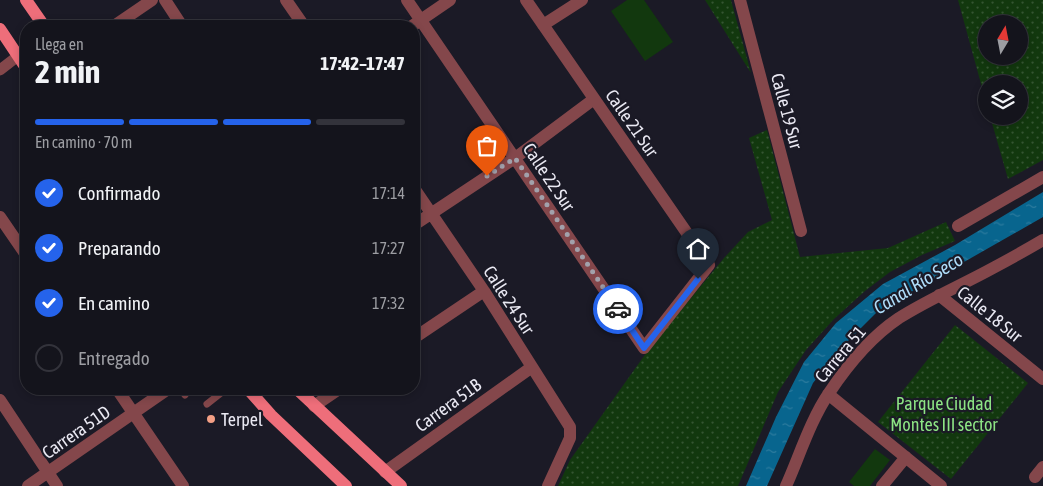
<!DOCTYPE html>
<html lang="es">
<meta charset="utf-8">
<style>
:root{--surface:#14141c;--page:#212129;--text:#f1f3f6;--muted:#9d9ea3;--line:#33333b;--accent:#2563eb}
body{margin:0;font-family:"Asap Condensed",sans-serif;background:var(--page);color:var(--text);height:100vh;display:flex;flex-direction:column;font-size:19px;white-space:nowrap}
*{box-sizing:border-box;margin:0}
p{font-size:16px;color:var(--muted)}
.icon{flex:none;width:28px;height:28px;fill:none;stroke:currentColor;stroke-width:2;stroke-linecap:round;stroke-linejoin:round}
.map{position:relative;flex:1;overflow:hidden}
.panel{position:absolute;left:20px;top:20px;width:400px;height:375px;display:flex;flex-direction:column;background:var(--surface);border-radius:20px;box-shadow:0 2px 8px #0003,0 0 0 1px var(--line)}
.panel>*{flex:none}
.needle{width:32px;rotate:10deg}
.controls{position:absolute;left:978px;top:15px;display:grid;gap:10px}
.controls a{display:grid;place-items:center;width:50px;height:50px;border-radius:50%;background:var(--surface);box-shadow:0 2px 8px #0003,0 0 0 1px var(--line);font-size:25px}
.pin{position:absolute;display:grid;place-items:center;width:42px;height:42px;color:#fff;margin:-51px -21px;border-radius:50% 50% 50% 0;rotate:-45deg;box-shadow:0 0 5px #0007}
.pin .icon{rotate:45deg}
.courier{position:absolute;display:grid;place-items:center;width:50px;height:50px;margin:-25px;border:4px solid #2563eb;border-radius:50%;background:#fff;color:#222;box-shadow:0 1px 6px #0007}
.head em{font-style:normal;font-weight:700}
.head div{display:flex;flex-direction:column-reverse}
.head{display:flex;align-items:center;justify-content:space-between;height:85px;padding:0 15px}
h1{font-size:32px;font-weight:700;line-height:38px}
.bar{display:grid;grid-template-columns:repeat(4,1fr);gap:8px 5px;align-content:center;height:60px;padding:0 15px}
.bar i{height:6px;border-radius:4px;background:var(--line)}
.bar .selected{background:var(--accent)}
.bar p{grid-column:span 4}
ol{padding:0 15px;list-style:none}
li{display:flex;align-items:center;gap:15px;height:55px}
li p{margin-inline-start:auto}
li .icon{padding:5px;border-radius:50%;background:var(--accent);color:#fff;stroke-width:4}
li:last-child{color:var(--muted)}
li i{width:28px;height:28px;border:2px solid var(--line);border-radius:50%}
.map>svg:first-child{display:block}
.grass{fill:#12380e}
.park{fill:url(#park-dots);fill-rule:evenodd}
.water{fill:url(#water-ripples)}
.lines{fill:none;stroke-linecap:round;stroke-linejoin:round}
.service{stroke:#84474b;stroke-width:7}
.pedestrian{stroke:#84474b;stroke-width:11}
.minor{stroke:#84474b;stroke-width:12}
.tertiary{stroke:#84474b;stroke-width:12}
.primary{stroke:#ee6e7a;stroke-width:12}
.done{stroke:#a2a1ab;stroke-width:5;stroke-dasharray:0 9}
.route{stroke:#2563eb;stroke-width:6}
.poi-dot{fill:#f39f85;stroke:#1b1a26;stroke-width:2}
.labels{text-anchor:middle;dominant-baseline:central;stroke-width:4.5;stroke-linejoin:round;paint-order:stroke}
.street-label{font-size:18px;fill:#eae9f3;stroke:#1b1a26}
.park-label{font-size:18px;fill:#8de484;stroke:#1b1a26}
.poi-label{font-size:18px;fill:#eae9f3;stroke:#1b1a26;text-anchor:start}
.water-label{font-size:19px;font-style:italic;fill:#afddfa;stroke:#1b1a26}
</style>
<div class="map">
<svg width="1043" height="486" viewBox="0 0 1043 486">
<defs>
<pattern id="park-dots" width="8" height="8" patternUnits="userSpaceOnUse" patternTransform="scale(1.25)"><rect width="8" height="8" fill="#12380e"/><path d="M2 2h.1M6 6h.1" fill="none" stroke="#355532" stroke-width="1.8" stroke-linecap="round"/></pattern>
<pattern id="water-ripples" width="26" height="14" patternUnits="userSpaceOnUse" patternTransform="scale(1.25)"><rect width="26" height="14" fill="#08658e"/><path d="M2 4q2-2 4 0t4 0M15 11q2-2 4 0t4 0" fill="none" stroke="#2c7b9e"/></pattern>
</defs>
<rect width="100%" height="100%" fill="#1b1a26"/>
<path class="grass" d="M627 0H644L673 42 645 61 611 11Z
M875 449 890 460 870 486H854L849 482Z"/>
<path class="park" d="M705 0H731L751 73Z
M958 0H1043V160L1008 179 990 116H1019V84H986V102ZM986 24H1019V56H986Z
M767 130 800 257 888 248 946 222 955 241 922 255 890 272 865 291 834 319 806 350 778 392 738 486H558L570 460 649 349 724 258 748 232 772 220 749 138Z
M955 325 1028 383 951 479 878 422Z"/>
<path class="water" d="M1043 192V217L878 311 840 349 813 383 767 486H746L776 417 804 362 836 323 883 284 955 245Z"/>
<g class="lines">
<path class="service" d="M181 389 185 395
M207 404 226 389"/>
<path class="pedestrian" d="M0 70 18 56"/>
<path class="minor" d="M165 0 182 26
M286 0 304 26
M407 0 644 348 709 265 526 0
M740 0 801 231
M543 25 582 0
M412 26 450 0
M414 188 484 291 570 427V438L548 486
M0 217 26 255
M414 225 515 158 594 99
M958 226 1043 177
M939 295 1043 379
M414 338 484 291
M117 389 183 486
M828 394 941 486
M0 400 57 486
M314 406 339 389
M385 472 532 367
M1035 477 1043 467
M28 486 168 389
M786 486C799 457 811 419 829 393 847 366 872 336 899 318 929 299 962 285 993 268 1010 259 1026 250 1043 240
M882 486 906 457"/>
<path class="tertiary" d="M114 26 152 0"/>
<path class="primary" d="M26 0 44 26
M0 29 26 68
M248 389 271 415 346 486
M297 389 401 486"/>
</g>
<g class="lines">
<path class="done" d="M487 176 515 158 618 309"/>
<path class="route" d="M618 309 644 348 698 279"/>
</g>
<circle class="poi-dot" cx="211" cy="419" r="5"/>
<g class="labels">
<g class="street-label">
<text transform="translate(787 111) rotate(75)">Calle 19 Sur</text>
<text transform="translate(632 123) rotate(55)">Calle 21 Sur</text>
<text transform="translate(549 177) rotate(56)">Calle 22 Sur</text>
<text transform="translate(509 300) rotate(57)">Calle 24 Sur</text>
<text transform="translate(990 314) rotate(39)">Calle 18 Sur</text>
<text transform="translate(840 354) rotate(-50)">Carrera 51</text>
<text transform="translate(448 405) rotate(-36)">Carrera 51B</text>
<text transform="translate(76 432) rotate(-35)">Carrera 51D</text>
</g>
<g class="park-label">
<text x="944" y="403">Parque Ciudad<tspan x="944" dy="21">Montes III sector</tspan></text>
</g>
<g class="poi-label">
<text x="221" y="419">Terpel</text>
</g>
<g class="water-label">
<text transform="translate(918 283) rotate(-31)">Canal Río Seco</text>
</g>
</g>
</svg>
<div class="controls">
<a><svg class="needle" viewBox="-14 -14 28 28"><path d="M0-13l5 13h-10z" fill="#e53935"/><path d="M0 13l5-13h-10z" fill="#9d9ea3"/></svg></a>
<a><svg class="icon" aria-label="layers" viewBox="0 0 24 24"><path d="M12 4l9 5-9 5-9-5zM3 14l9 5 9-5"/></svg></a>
</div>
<div class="pin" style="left:487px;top:176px;background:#ea580c"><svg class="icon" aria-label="bag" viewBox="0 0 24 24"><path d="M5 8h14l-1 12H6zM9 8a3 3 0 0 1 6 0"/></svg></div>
<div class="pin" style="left:698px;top:279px;background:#1f2937"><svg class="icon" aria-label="home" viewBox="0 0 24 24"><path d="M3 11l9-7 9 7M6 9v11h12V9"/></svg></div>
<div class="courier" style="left:618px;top:309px"><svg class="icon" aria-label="car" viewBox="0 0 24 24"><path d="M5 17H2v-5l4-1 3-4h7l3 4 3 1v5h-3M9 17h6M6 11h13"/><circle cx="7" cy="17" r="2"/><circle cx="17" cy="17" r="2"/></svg></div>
<section class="panel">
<div class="head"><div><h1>2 min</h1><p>Llega en</p></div><em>17:42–17:47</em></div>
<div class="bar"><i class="selected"></i><i class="selected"></i><i class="selected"></i><i></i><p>En camino · 70 m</p></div>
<ol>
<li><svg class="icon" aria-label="check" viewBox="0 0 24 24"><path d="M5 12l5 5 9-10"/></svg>Confirmado<p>17:14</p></li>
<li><svg class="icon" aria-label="check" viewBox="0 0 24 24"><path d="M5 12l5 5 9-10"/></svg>Preparando<p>17:27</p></li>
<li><svg class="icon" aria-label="check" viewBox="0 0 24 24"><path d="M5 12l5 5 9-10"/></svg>En camino<p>17:32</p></li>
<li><i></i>Entregado</li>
</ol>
</section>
</div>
